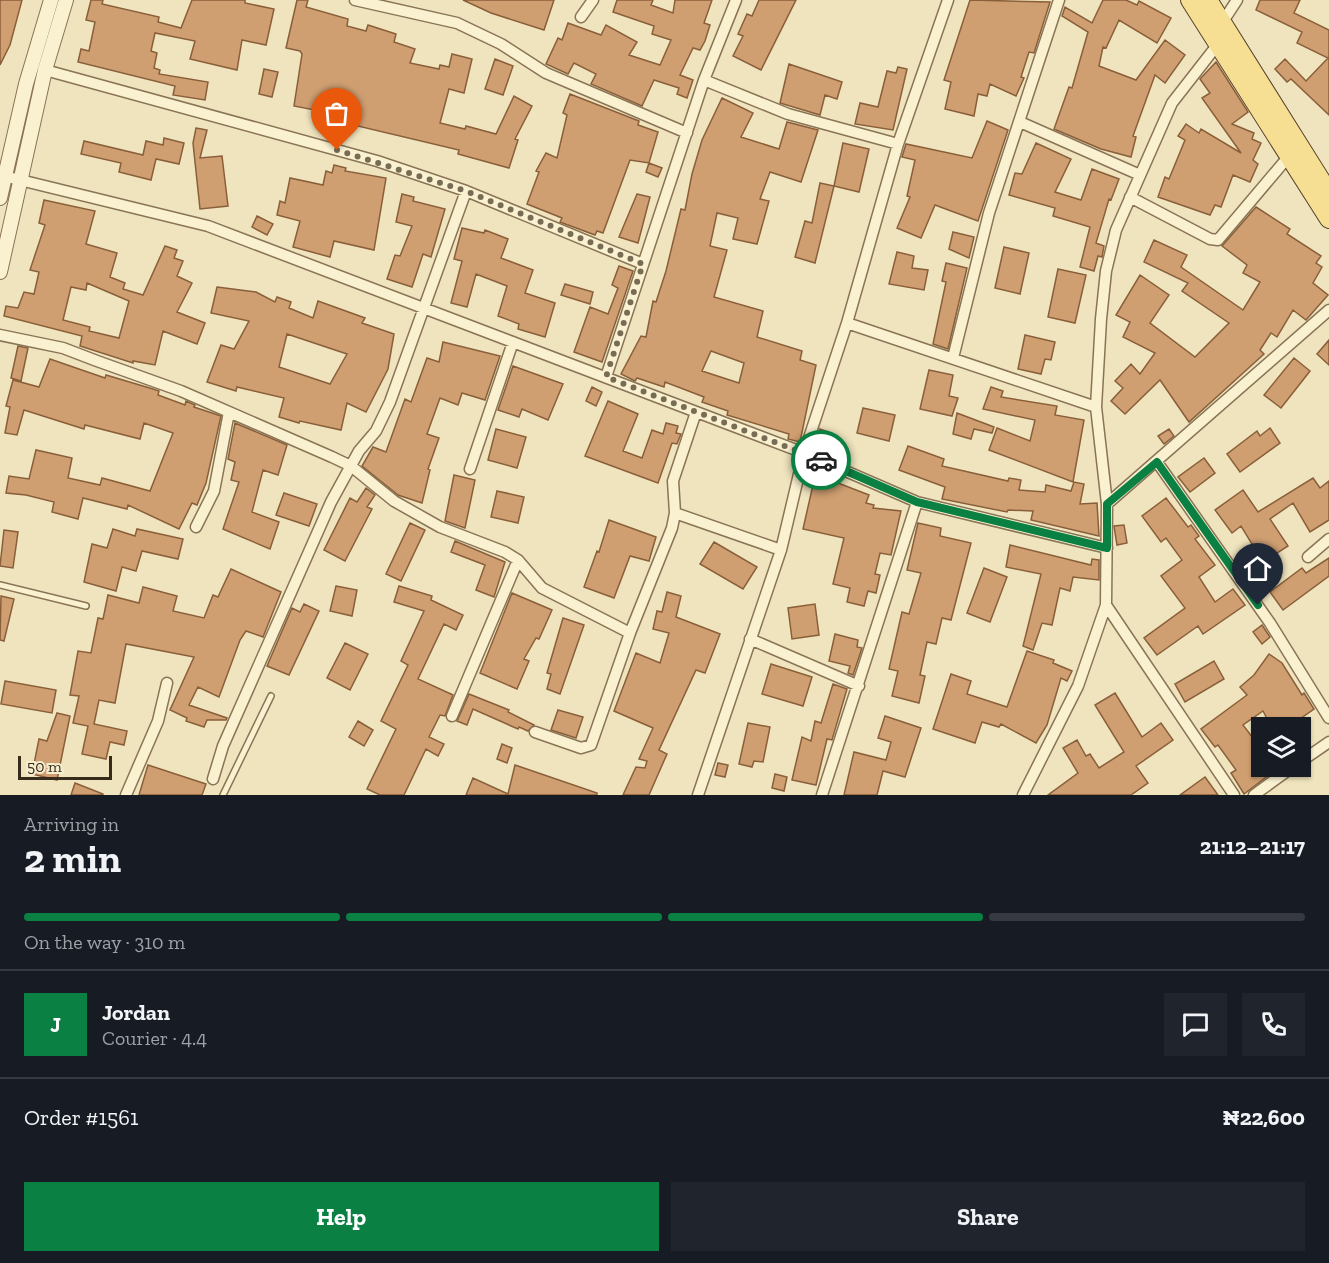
<!DOCTYPE html>
<meta charset="utf-8">
<style>
:root{--surface:#171b24;--page:#20242c;--text:#f1f3f6;--muted:#9ea1a6;--line:#363941;--accent:#0b8043}
body{margin:0;font-family:"Zilla Slab",serif;background:var(--page);color:var(--text);height:100vh;display:flex;flex-direction:column;font-size:22px;white-space:nowrap}
*{box-sizing:border-box;margin:0}
p{font-size:20px;color:var(--muted)}
.icon{flex:none;width:33px;height:33px;fill:none;stroke:currentColor;stroke-width:2;stroke-linecap:round;stroke-linejoin:round}
.map{position:relative;height:795px;overflow:hidden}
.sheet{display:flex;flex-direction:column;background:var(--surface);flex:1}
.sheet>*{flex:none}
.controls{position:absolute;left:1251px;top:717px;display:grid;gap:12px}
.controls a{display:grid;place-items:center;width:60px;height:60px;border-radius:0px;background:var(--surface);box-shadow:0 2px 4px #0004;font-size:30px}
.scale{position:absolute;left:18px;bottom:15px;width:94px;box-sizing:border-box;padding-left:6px;border:3px solid #372b1b;border-top:0;font-size:16px;line-height:21px;white-space:nowrap;color:#372b1b;-webkit-text-stroke:4px #f7eece;paint-order:stroke}
.pin{position:absolute;display:grid;place-items:center;width:51px;height:51px;color:#fff;margin:-62px -26px;border-radius:50% 50% 50% 0;rotate:-45deg;box-shadow:0 0 6px #0007}
.pin .icon{rotate:45deg}
.courier{position:absolute;display:grid;place-items:center;width:60px;height:60px;margin:-30px;border:4px solid #0b8043;border-radius:50%;background:#fff;color:#222;box-shadow:0 2px 8px #0007}
.head em{font-style:normal;font-weight:700}
.head div{display:flex;flex-direction:column-reverse}
.head{display:flex;align-items:center;justify-content:space-between;height:102px;padding:0 24px}
h1{font-size:39px;font-weight:700;line-height:45px}
.bar{display:grid;grid-template-columns:repeat(4,1fr);gap:9px 6px;align-content:center;height:72px;padding:0 24px}
.bar i{height:8px;border-radius:4px;background:var(--line)}
.bar .active{background:var(--accent)}
.bar p{grid-column:span 4}
.line{display:flex;align-items:center;gap:15px;padding:0 24px;border-top:2px solid var(--line)}
.line div{flex:1}
.round{display:grid;place-items:center;flex:none;width:63px;height:63px;border-radius:0px;background:var(--page)}
.button{display:flex;gap:12px;margin-top:auto;padding:12px 24px}
.button a{flex:1;height:69px;border-radius:0px;background:var(--accent);color:#fff;font-size:24px;font-weight:700;line-height:69px;text-align:center}
.button a+a{background:var(--page);color:var(--text)}
.map>svg:first-child{display:block}
.building{fill:#d09f71;stroke:#895f3a;stroke-width:1.5;fill-rule:evenodd}
.lines{fill:none;stroke-linecap:round;stroke-linejoin:round}
.service-casing{stroke:#897456;stroke-width:8}
.minor-casing{stroke:#897456;stroke-width:13}
.tertiary-casing{stroke:#897456;stroke-width:16}
.primary-casing{stroke:#56422b;stroke-width:20}
.service{stroke:#faf1d1;stroke-width:5}
.minor{stroke:#faf1d1;stroke-width:10}
.tertiary{stroke:#faf1d1;stroke-width:14}
.primary{stroke:#f6de93;stroke-width:18}
.done{stroke:#786c54;stroke-width:6;stroke-dasharray:0 10.8}
.route{stroke:#0b8043;stroke-width:8}
</style>
<div class="map">
<svg width="1329" height="795" viewBox="0 0 1329 795">
<rect width="100%" height="100%" fill="#f0e4be"/>
<path class="building" d="M0 0H22L10 45 0 65Z
M91 0H103L102 4 159 17 158 22 181 28 192 0H245V3L274 9 266 45 242 40 237 70 190 59 195 41 155 33 151 51 157 53 154 68 160 70 159 74 208 82 205 100 173 95 175 86 78 62 81 49 89 51 95 22 86 20Z
M297 0H308L306 7 348 19 347 26 366 31 368 25 396 34 394 42 415 49 410 63 439 69 440 65 449 67 452 54 472 59 464 93 449 89 440 123 465 129 466 126 496 134 514 96 532 106 515 139 518 140 509 168 458 154 459 150 324 118 325 112 294 106 302 54 300 51 286 48Z
M463 0H554L544 30 491 13Z
M617 0H653L651 5 673 13 675 0H712L704 23 710 25 705 41 700 50 693 48 680 75 693 80 687 98 677 94 679 88 654 80 642 106 591 84 596 74 574 63 568 74 546 64 558 38 562 40 568 23 601 35 606 25 637 42 629 55 660 65 671 40 652 34 654 26 613 12Z
M759 0H796L761 70 733 56 743 36 738 34 747 14 752 16Z
M970 0 1050 2 1034 53 1029 52 1021 77 1024 78 1016 96 990 84 987 96 978 94 974 116 945 109 951 82 944 80Z
M1103 0H1126L1137 5 1139 1 1171 18 1157 43 1119 20 1106 48 1103 47 1099 66 1136 80 1165 40 1185 55 1165 83 1155 75 1133 136 1136 137 1131 157 1101 149 1054 129 1069 87 1072 88 1088 32 1062 16 1065 7 1092 23Z
M1260 0H1300L1294 13 1329 30V115L1291 79 1287 82 1275 69 1285 59 1306 81 1328 58 1297 43 1302 32 1256 10Z
M495 59 513 66 503 95 485 89Z
M1216 62 1248 112 1232 124 1254 133 1252 139 1261 143 1253 160 1258 164 1250 182 1233 175 1221 207 1215 205 1210 215 1158 197 1165 177 1169 179 1185 140 1178 136 1186 124 1199 133 1201 129 1241 153 1202 98 1210 93 1200 79Z
M789 64 842 82 837 99 825 95 820 115 780 103Z
M898 67 907 69 893 130 855 124 860 103 878 107 887 71 896 73Z
M264 69 278 72 272 97 259 94Z
M570 94 639 121 638 125 658 132 649 163 630 160 603 233 597 231 595 235 560 222 562 218 527 204 539 172 536 171 546 153 557 158 567 115 563 113Z
M722 98 753 113 741 137 779 149 787 122 818 130 801 182 770 172 760 199 769 201 757 244 733 239 738 218 717 213 710 246 727 250 714 297 763 311 757 337 802 351 800 360 816 365 800 442 788 439 789 434 727 415 728 411 702 402 704 397 665 382 664 387 637 378 635 381 621 374 641 336 646 337 653 301 656 302 666 271 681 209 685 210 692 174 702 140ZM711 351 744 363 739 383 702 371Z
M987 121 1008 130 978 221 935 205 921 238 897 228 910 197 907 196 915 160 902 157 906 144 972 158Z
M196 128 207 130 200 158 222 156 228 206 200 209 193 143Z
M164 138 184 143 179 164 156 159 151 180 119 172 121 163 81 154 84 141 143 155 146 141 163 145Z
M843 143 869 149 859 192 834 186Z
M1036 143 1071 159 1055 192 1081 200 1092 169 1119 179 1111 200 1109 199 1096 243 1104 246 1102 257 1098 256 1094 271 1080 267 1090 227 1053 216 1055 208 1009 195 1015 173 1022 174Z
M649 163 662 168 658 177 646 172Z
M334 165 346 168 345 171 386 178 374 250 334 241 330 257 293 247 300 221 277 215 280 201 285 203 290 178 323 185 326 171 332 173Z
M820 183 834 186 815 263 795 257 805 221 812 223Z
M402 194 414 197 413 201 445 209 431 257 423 254 412 287 387 279 395 255 400 256 412 226 396 222Z
M637 194 650 197 638 243 619 237Z
M44 200 95 211 86 244 117 253 110 277 125 283 123 289 143 295 165 246 177 250 174 258 183 261 177 276 192 283 177 312 205 323 197 344 163 331 155 365 133 361V363L80 346 82 336 4 316 6 306 18 308 24 292 34 294 39 272 30 270 45 225 39 223ZM87 283 129 301 119 338 89 331 90 327 63 320 71 287 86 290Z
M1256 207 1290 229 1287 234 1321 256 1316 263 1322 267 1313 283 1328 295 1306 320 1293 310 1277 337 1271 333 1260 350 1264 354 1189 422 1160 380 1125 414 1111 401 1123 388 1115 381 1131 364 1140 374 1155 353 1123 337 1130 322 1116 315 1140 275 1169 295 1150 323 1195 357 1229 323 1182 291 1188 283 1144 262 1154 240 1187 255 1181 267 1243 310 1260 282 1243 273 1247 265 1222 246Z
M257 216 273 224 267 235 252 227Z
M462 228 484 233 485 230 508 239 501 258 533 270 525 293 555 303 545 337 518 329 519 324 498 316 507 286 476 274 467 307 451 303 462 261 454 259Z
M953 232 974 237 969 258 949 249Z
M1004 247 1029 253 1020 294 995 288Z
M897 252 914 256 912 268 928 270 924 290 889 284Z
M946 263 967 268 948 349 933 344 946 282 942 281Z
M619 266 633 271 602 362 574 352 590 307 608 314 618 288 612 285Z
M1058 269 1086 275 1075 323 1048 317Z
M565 284 593 292 590 304 561 295Z
M217 287 256 292 275 302 277 297 291 302 289 308 313 318 318 301 365 318 362 323 394 334 388 369 366 412 347 403 341 430 300 421 299 423 279 417 284 398 237 387 236 391 207 382 221 345 234 349 249 321 211 313ZM287 334 347 354 330 384 279 367Z
M1025 335 1055 342 1051 360 1045 359 1041 374 1018 369Z
M1329 340V365L1317 354Z
M443 342 500 356 485 400 462 393 458 405 440 398 427 434 439 438 428 469 430 470 422 503 398 495 362 466 373 447 386 452 405 399 411 402 427 358 439 362Z
M18 346 28 348 21 381 11 378Z
M1294 358 1310 371 1281 408 1264 395Z
M50 359 105 378 106 375 153 389 159 391 158 395 185 405 186 401 195 405 194 407 221 416 206 483 197 505 192 503 179 529 128 505 127 509 83 498 78 519 52 512 54 502 26 495 6 493 9 476 29 479 36 450 72 458 68 478 100 485 102 478 150 491 173 433 144 423 140 439 85 425 84 429 24 410 17 435 5 433 10 407 6 406 13 380 39 387Z
M513 366 563 384 548 420 522 409 519 417 498 410Z
M929 370 953 375 949 396 958 398 952 416 920 409Z
M592 387 602 392 596 406 586 401Z
M991 387 1003 391 1001 397 1057 406 1055 415 1084 420 1073 482 989 450 997 428 1030 441 1035 420 983 409Z
M608 401 638 414 623 451 642 458 652 430 663 434 666 423 678 426 676 433 681 434 677 444 672 443 658 483 585 456Z
M863 408 895 415 889 441 857 433Z
M957 413 994 427 992 433 974 429 971 439 953 434Z
M235 423 287 445 278 475 263 470 252 512 279 522 270 549 223 529 239 482 231 480 235 462 228 459Z
M1270 428 1280 443 1240 472 1227 454 1257 431 1260 436Z
M496 429 526 437 517 468 488 460Z
M820 429 828 432 823 450 814 447Z
M1169 429 1174 436 1164 444 1158 436Z
M908 446 944 459 942 466 1008 481 1009 478 1021 480 1019 490 1045 492 1046 485 1071 491 1074 482 1084 484 1080 504 1097 503 1099 536 1031 520 1033 511 1008 510 1007 512 942 499 945 487 899 470Z
M1204 458 1215 473 1190 492 1178 477Z
M454 475 475 480 465 528 445 521Z
M815 476 838 481V483L869 495 866 503 874 505 873 508 901 511 891 555 880 553 875 574 880 575 876 593 868 591 864 606 847 602 850 588 833 584 844 538 803 529Z
M1313 478 1320 488 1329 481V520L1310 532 1293 503 1270 519 1288 546 1263 562 1241 526 1232 533 1215 510 1243 490 1258 512Z
M366 488 375 495 367 507 372 509 345 561 324 550 350 498 357 502Z
M497 491 524 497 518 523 491 517Z
M284 493 317 504 309 526 276 515Z
M1166 498 1188 527 1191 525 1199 536 1195 539 1215 565 1199 577 1215 602 1233 589 1245 605 1203 634 1198 626 1157 655 1144 638 1185 608 1161 576 1182 560 1166 538 1161 542 1142 516Z
M609 520 656 537 649 561 630 556 614 598 584 587 597 551 599 552Z
M410 523 425 530 401 581 386 574Z
M918 523 941 528 940 536 971 543 951 620 942 618 936 644 927 642 920 675 925 676 919 703 892 696 898 671 889 669 902 612 909 614 921 573 907 570Z
M1124 525 1127 543 1117 545 1114 526Z
M113 529 135 536 137 529 183 539 178 559 142 551 136 571 122 567 116 591 84 582 92 544 107 548Z
M4 530 18 532 13 568 0 566Z
M455 541 505 562 494 597 476 590 485 565 451 552Z
M714 542 757 567 743 589 700 564Z
M1010 545 1091 565 1092 559 1099 560V580L1073 577 1070 591 1060 588 1052 625 1042 623 1033 650 1023 646 1041 574 1006 567Z
M1329 558V576L1283 610 1270 592 1302 568 1306 573Z
M984 568 1007 577 990 622 967 613Z
M231 569 281 592 263 637 246 631 240 640 219 697 198 687 189 705 227 718 226 720H207L204 727 186 721 187 718 170 710 194 657 126 644 115 703 99 700 94 724 127 731 124 745 110 742 106 759 82 754 88 726 73 723 79 696 70 695 78 651 91 653 98 618 103 619 108 595 139 603 143 587 177 596 173 611 204 618 213 595 218 597Z
M336 586 357 590 352 616 330 611Z
M399 586 432 596 431 600 463 615 456 630 444 624 418 679 453 695 445 716 440 715 429 737 444 744 438 756 426 749 404 795H380L367 789 396 729 381 721 408 665 401 661 424 611 394 602Z
M667 592 681 596 676 617 720 634 705 673 696 670 659 750 667 754 649 795H623L636 767 645 768 647 761 639 759 653 728 614 711 636 653 660 663 669 633 653 629 657 611 662 612Z
M512 593 552 610 539 639 536 638 524 659 529 661 517 689 480 673Z
M1 596 14 599 4 641 0 640Z
M304 604 319 611 289 675 267 666 292 608 300 612Z
M815 604 819 635 792 639 788 608Z
M563 618 584 625 560 694 547 689 551 674 547 673Z
M1262 625 1270 637 1262 644 1253 632Z
M835 634 858 640 857 647 862 648 853 675 848 673 850 666 829 661Z
M345 643 368 654 350 690 327 678Z
M1027 651 1054 660 1053 663 1072 671 1067 681 1061 678 1047 725 1036 743 1001 724 999 727 982 722 975 743 933 729 951 674 971 681 967 694 1007 707Z
M1269 654 1282 663 1302 695 1304 693 1314 709 1287 728H1272L1263 711 1243 725 1262 750V766H1281L1244 794 1231 773 1236 770 1218 745 1215 747 1201 729 1247 695 1240 687 1254 675Z
M1214 661 1224 679 1185 702 1175 684Z
M771 664 812 677 803 706 762 694Z
M5 681 56 690 52 713 1 704Z
M833 684 847 689 832 740 827 739 816 785 792 780 802 737 811 741 815 721 821 723Z
M1115 693 1142 737 1161 723 1173 740 1136 766 1148 783 1131 795H1048L1078 773 1063 748 1077 740 1086 756 1090 754 1099 768 1124 752 1095 705Z
M469 694 509 710 508 712 534 725 528 731 519 727 518 729 473 709 467 725 457 721Z
M558 710 583 717 576 738 551 730Z
M57 713 70 716 57 780 32 774 39 739 47 741Z
M885 716 921 728 905 777 883 771 877 795H844L854 752 886 760 891 742 878 738Z
M358 721 373 730 364 746 349 737Z
M748 723 770 727 763 762 754 761 752 767 739 764Z
M502 744 512 748 507 763 497 759Z
M718 763 728 765 725 777 715 775Z
M148 765 206 784 202 795H139Z
M515 765 597 793V795H466L473 778 508 794Z
M775 774 787 777 784 791 772 788Z
M1205 777 1218 795H1180Z
M75 783 103 794V795H71Z"/>
<g class="lines">
<defs>
<path id="service" d="M0 585 86 606
M223 795 271 696"/>
<path id="minor" d="M355 0 457 23 501 44 546 73 687 133
M581 17 593 0
M1222 23 1237 0
M45 70 377 161 466 191 643 264
M704 80 788 114 898 144
M1020 122 1140 175
M0 175 208 226 804 453 917 502 1107 548
M1130 197 1210 239 1218 240 1289 156
M847 323 1096 407
M0 335 63 348 97 361 181 391 332 457 351 466 394 501 440 527 505 552 518 560 542 588 630 633
M953 358 989 213 1059 0
M606 377 704 80 736 0
M1157 462 1270 623 1329 718
M470 469 513 342
M1107 504 1329 310
M675 513 781 550
M196 527 214 491 229 412
M1308 557 1329 539
M1106 605 1234 795
M750 639 859 686
M452 716 518 560
M535 732 581 748 591 745 630 633 672 528 675 513 673 481 696 412
M1300 762 1329 742
M213 779 223 746 331 502 359 451 376 431 390 402 466 191
M126 795 158 721 167 683
M698 795 781 550 804 453 847 323 898 144 948 0
M822 795 917 502
M1023 795 1078 686 1106 605 1107 504 1096 407 1101 319 1106 271 1116 230 1172 103 1218 44
M1254 795 1294 766"/>
<path id="tertiary" d="M0 198 26 84 51 0
M0 272 45 70 66 0"/>
<path id="primary" d="M1190 0 1329 219
M1208 0 1329 193"/>
</defs>
<use href="#service" class="service-casing"/>
<use href="#minor" class="minor-casing"/>
<use href="#tertiary" class="tertiary-casing"/>
<use href="#primary" class="primary-casing"/>
<use href="#service" class="service"/>
<use href="#minor" class="minor"/>
<use href="#tertiary" class="tertiary"/>
<use href="#primary" class="primary"/>
</g>
<g class="lines">
<path class="done" d="M337 150 466 191 643 264 606 377 821 460"/>
<path class="route" d="M821 460 917 502 1107 548V504L1157 462 1258 605"/>
</g>
</svg>
<div class="controls">
<a><svg class="icon" aria-label="layers" viewBox="0 0 24 24"><path d="M12 4l9 5-9 5-9-5zM3 14l9 5 9-5"/></svg></a>
</div>
<div class="scale">50 m</div>
<div class="pin" style="left:337px;top:150px;background:#ea580c"><svg class="icon" aria-label="bag" viewBox="0 0 24 24"><path d="M5 8h14l-1 12H6zM9 8a3 3 0 0 1 6 0"/></svg></div>
<div class="pin" style="left:1258px;top:605px;background:#1f2937"><svg class="icon" aria-label="home" viewBox="0 0 24 24"><path d="M3 11l9-7 9 7M6 9v11h12V9"/></svg></div>
<div class="courier" style="left:821px;top:460px"><svg class="icon" aria-label="car" viewBox="0 0 24 24"><path d="M5 17H2v-5l4-1 3-4h7l3 4 3 1v5h-3M9 17h6M6 11h13"/><circle cx="7" cy="17" r="2"/><circle cx="17" cy="17" r="2"/></svg></div>
</div>
<section class="sheet">
<div class="head"><div><h1>2 min</h1><p>Arriving in</p></div><em>21:12–21:17</em></div>
<div class="bar"><i class="active"></i><i class="active"></i><i class="active"></i><i></i><p>On the way · 310 m</p></div>
<div class="line" style="height:108px"><b class="round" style="background:var(--accent);color:#fff">J</b><div><b>Jordan</b><p>Courier · 4.4</p></div><a class="round"><svg class="icon" aria-label="chat" viewBox="0 0 24 24"><path d="M4 5h16v11H9l-5 4z"/></svg></a><a class="round"><svg class="icon" aria-label="phone" viewBox="0 0 24 24"><path d="M5 4h4l2 5-3 2q2 4 5 5l2-3 5 2v4C11 20 4 13 5 4z"/></svg></a></div>
<div class="line" style="height:78px"><div>Order #1561</div><b>₦22,600</b></div>
<div class="button"><a>Help</a><a>Share</a></div>
</section>
